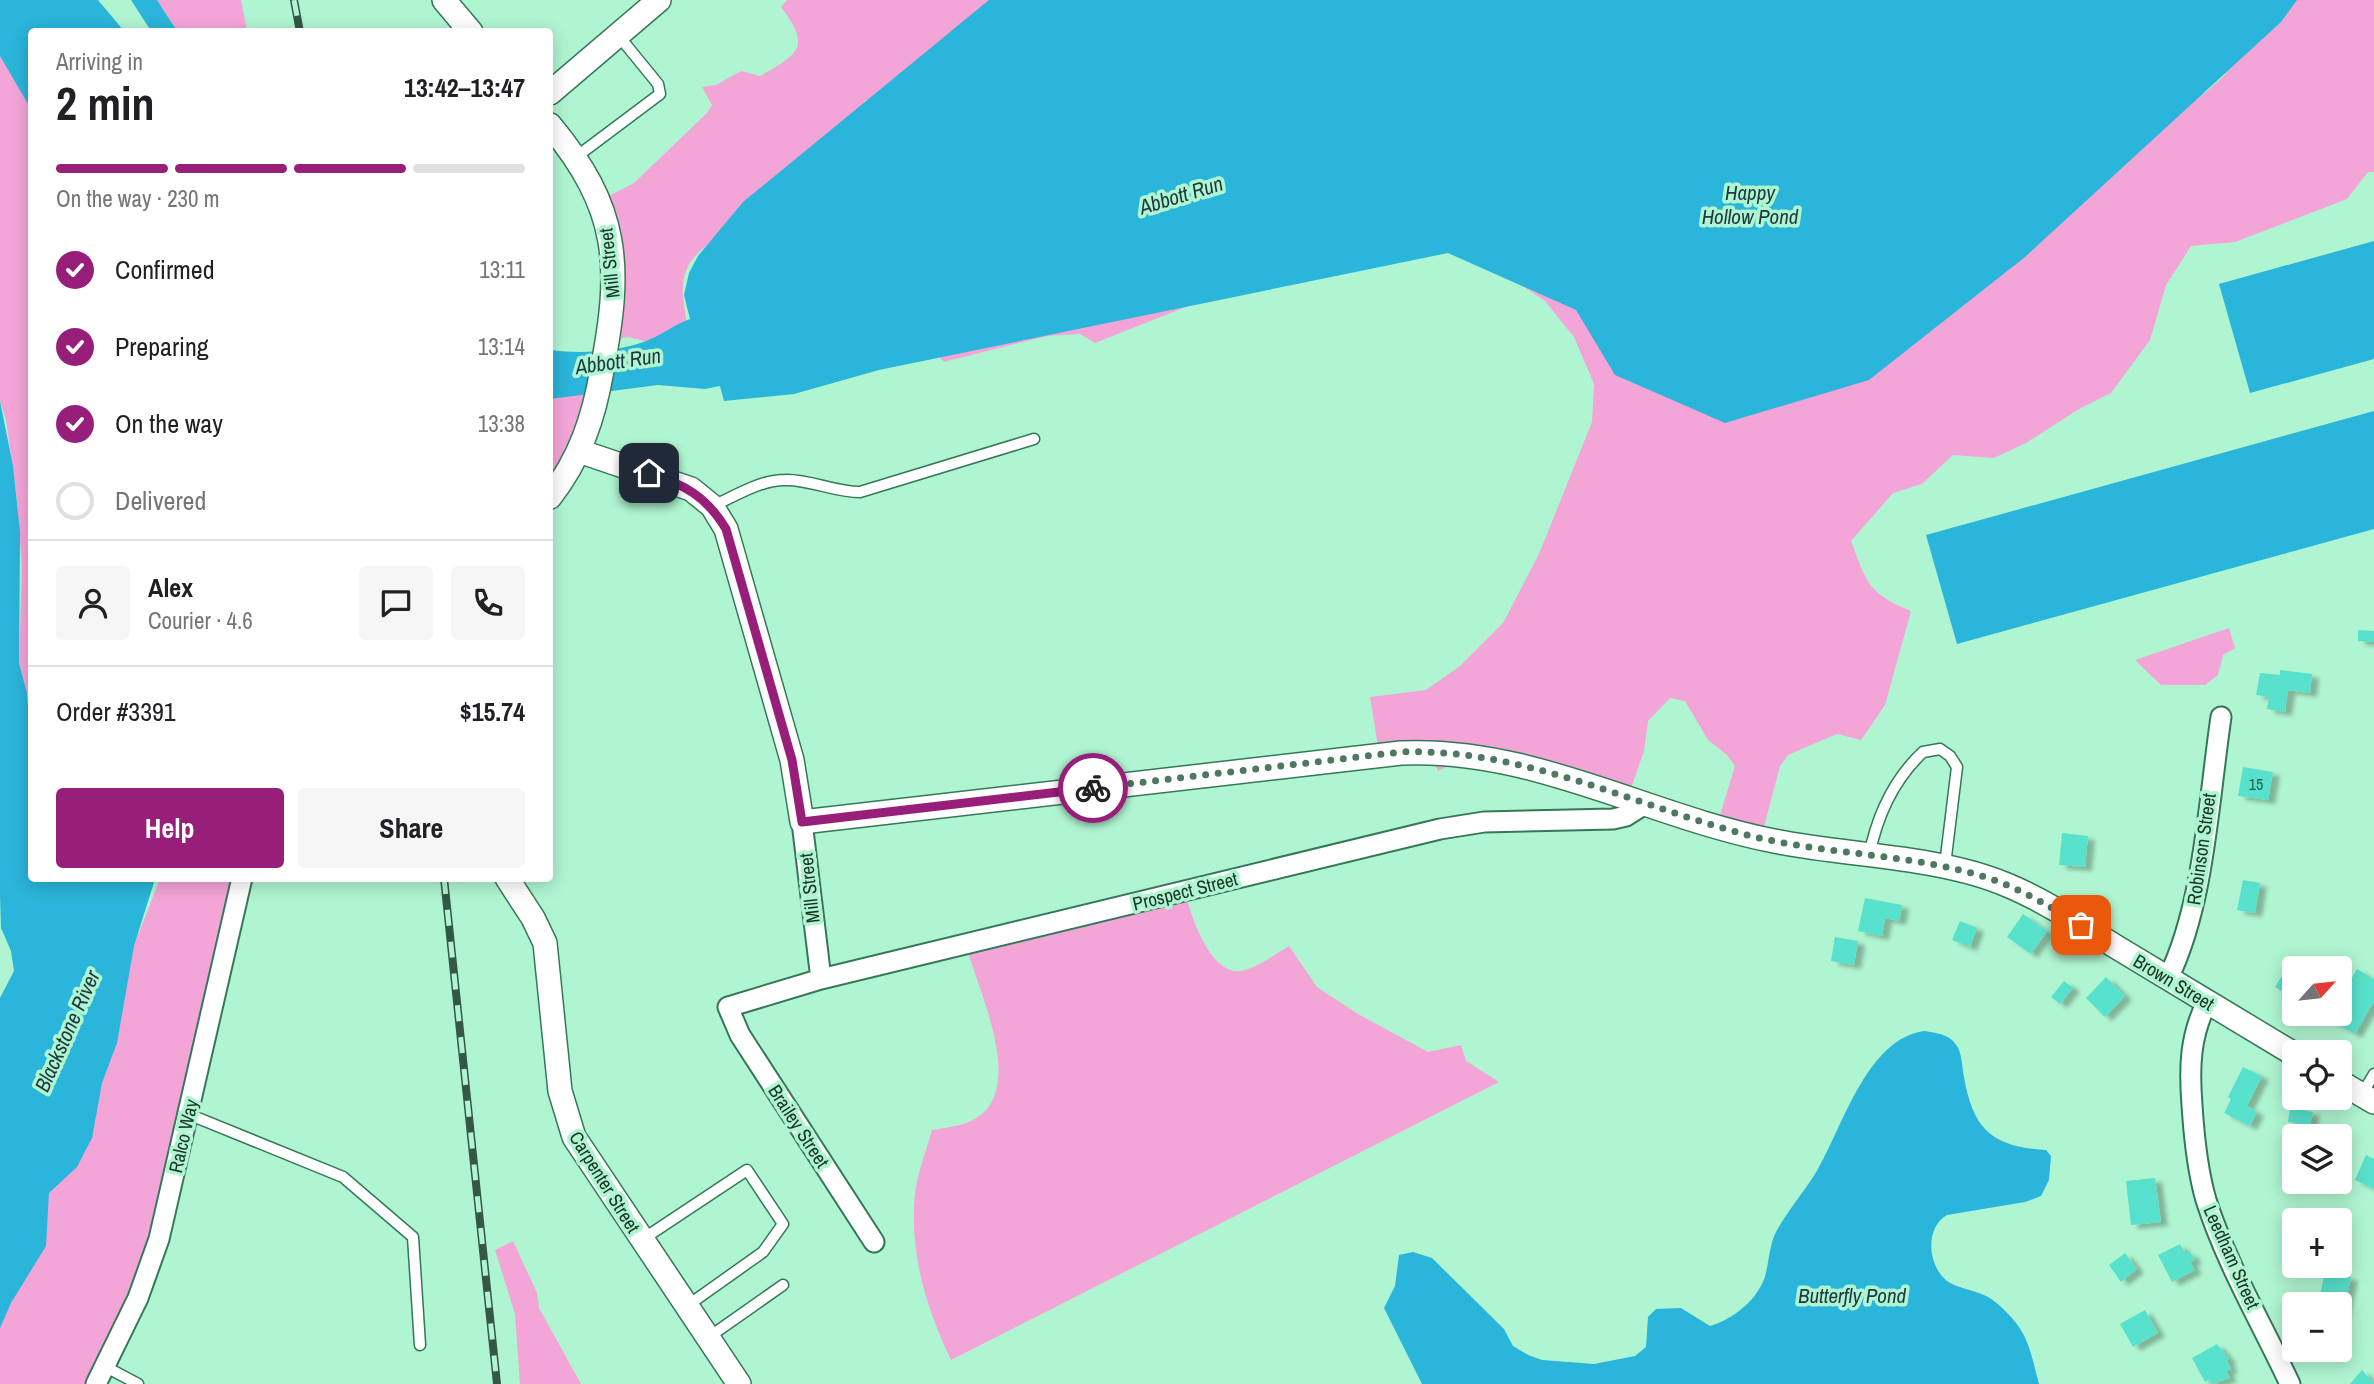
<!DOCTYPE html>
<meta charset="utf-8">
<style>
:root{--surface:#fff;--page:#f6f6f6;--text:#202124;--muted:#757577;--line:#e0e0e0;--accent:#981f79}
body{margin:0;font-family:"Archivo Narrow",sans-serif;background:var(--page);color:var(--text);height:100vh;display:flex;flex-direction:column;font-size:26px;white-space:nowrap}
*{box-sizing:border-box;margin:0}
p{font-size:23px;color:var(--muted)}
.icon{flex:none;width:38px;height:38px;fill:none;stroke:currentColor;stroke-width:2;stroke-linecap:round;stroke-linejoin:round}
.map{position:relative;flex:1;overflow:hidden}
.panel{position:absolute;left:28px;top:28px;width:525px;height:854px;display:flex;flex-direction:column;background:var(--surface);border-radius:7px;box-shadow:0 4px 18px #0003}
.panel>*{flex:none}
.needle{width:46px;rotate:63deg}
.fabs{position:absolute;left:2282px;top:956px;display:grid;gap:14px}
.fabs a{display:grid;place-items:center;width:70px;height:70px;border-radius:7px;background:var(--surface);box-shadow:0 4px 18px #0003;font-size:35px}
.pin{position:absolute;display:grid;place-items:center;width:60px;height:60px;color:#fff;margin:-30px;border-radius:14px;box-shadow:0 4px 10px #0006}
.courier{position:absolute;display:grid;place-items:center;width:70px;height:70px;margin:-35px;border:5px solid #981f79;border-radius:50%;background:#fff;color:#222;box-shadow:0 2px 9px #0007}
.overview em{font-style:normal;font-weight:800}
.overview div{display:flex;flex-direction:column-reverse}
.overview{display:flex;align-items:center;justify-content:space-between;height:119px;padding:0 28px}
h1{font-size:46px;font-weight:800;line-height:52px}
.bar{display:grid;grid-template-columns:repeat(4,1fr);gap:10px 7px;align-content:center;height:84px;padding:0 28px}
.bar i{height:9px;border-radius:5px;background:var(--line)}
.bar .current{background:var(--accent)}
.bar p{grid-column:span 4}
.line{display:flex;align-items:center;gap:18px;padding:0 28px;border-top:2px solid var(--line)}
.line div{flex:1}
.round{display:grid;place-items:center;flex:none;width:74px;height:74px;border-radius:7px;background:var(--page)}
ol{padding:0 28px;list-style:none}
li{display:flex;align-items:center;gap:21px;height:77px}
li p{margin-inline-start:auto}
li .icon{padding:7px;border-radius:50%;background:var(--accent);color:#fff;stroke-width:4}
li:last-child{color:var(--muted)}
li i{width:38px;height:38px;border:4px solid var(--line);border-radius:50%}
.action{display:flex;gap:14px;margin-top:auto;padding:14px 28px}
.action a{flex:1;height:80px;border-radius:7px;background:var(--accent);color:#fff;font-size:28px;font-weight:800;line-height:80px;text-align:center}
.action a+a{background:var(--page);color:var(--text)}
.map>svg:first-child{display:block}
.green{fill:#f4a5d8}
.water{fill:#2ab5da}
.building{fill:#58e1cc;filter:url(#shadow)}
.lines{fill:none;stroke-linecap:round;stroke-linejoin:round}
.service-casing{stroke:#357859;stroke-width:13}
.minor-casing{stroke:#357859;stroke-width:23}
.tertiary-casing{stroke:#357859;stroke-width:26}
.service{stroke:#fff;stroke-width:10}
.minor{stroke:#fff;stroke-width:19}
.tertiary{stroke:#fff;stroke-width:23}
.rail-casing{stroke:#355846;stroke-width:8}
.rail{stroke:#b0f5d1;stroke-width:5;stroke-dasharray:16;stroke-linecap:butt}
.done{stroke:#4e7862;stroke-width:7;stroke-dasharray:0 12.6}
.route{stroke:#981f79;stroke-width:9}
.labels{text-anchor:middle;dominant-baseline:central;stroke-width:7;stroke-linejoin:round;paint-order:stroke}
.number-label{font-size:16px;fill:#296050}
.street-label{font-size:19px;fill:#193527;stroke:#b0f5d1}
.water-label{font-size:21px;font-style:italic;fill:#1d3841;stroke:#b0f5d1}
</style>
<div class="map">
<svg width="2374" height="1384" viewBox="0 0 2374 1384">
<defs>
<filter id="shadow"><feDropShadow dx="7" dy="4" stdDeviation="2" flood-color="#0004"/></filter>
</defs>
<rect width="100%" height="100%" fill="#b0f5d1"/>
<path class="green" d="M157 0H241L247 31H177Z
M787 0H1018L895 90 864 101 862 115 699 252C675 276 684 297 687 328L652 343 628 337 604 342 606 278 590 206 634 183 707 113 712 105 702 87 716 85 741 71 760 76C800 53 811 47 781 7Z
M2278 0H2374V172H2368L2347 199 2235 242 2191 246 2166 285 2150 340 2111 393 2079 409 2026 443 1994 458 1953 455 1922 484 1893 493 1851 541C1866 581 1868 594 1911 611L1885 705 1861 740 1837 734 1788 755 1780 766 1761 838 1717 825 1735 766 1727 755 1708 740 1685 701 1670 698 1648 721 1644 751 1628 797 1457 762 1438 771 1433 759 1380 758 1370 697 1426 690 1460 666 1503 623 1539 554 1592 422 1594 384 1574 337 1544 300 1466 249 1206 299 1095 343 1080 334 1047 336 944 362 936 353 992 332 2161 123 2206 92 2225 75Z
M0 56 32 109 31 743 27 693 19 663 22 567 16 491 6 420 0 401Z
M587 388 589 397 550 494V392Z
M2229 628 2235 648 2223 655 2218 675 2205 685H2161L2135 660Z
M160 879H239L163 1211 96 1384H0V1287Z
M1187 899C1192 919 1209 967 1234 971 1251 973 1275 954 1289 946L1317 987 1358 1014 1428 1052 1461 1045 1466 1061 1499 1082 951 1360C926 1308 909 1252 915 1193 918 1172 926 1151 932 1130 950 1127 974 1125 987 1109 1017 1072 980 993 968 952Z
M513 1241 537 1293 539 1308 581 1384H520L515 1314 495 1250Z"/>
<path class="water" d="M0 0H98L124 31 32 32 31 109 0 56Z
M131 0H157L177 31H151Z
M989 0H2297L2281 22 2025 257 1869 380 1725 423 1615 375 1576 310 1448 253 879 370 794 394 724 401 720 386 705 389 658 385 550 399V350C581 354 616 352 646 341 662 335 675 324 690 319L684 295 689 273 698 256 743 202Z
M2374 241V359L2250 393 2219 284Z
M0 401 13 466 20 532 19 663 27 693 31 743 32 878 155 879 134 946 117 1043 102 1083 92 1138 77 1167 49 1193 46 1246 11 1303 0 1328V998L14 971 11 951 1 928 0 895Z
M2374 411V529L1957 644 1926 535Z
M1924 1031C1936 1033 1950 1034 1957 1046 1962 1053 1962 1068 1964 1077 1973 1130 1993 1147 2046 1150L2051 1156 2049 1180 2041 1196 2025 1202 1947 1215C1925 1227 1927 1265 1947 1281 1959 1289 1976 1290 1988 1297 1997 1302 2009 1314 2016 1323 2030 1340 2033 1363 2039 1384H1422L1384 1308 1395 1286 1399 1255 1413 1252 1432 1258 1504 1329 1513 1346 1528 1355 1542 1360 1594 1364 1635 1356 1646 1347 1648 1317 1656 1309 1681 1308 1710 1326C1734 1319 1760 1298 1766 1273 1769 1260 1770 1243 1776 1232 1788 1210 1805 1191 1818 1169 1843 1126 1867 1039 1924 1031Z"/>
<path class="building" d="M2358 630 2374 631V642L2358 641Z
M2280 670 2312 674 2310 693 2288 690 2285 712 2267 709 2269 697 2256 695 2260 673 2280 675Z
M2243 767 2273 772 2268 800 2238 796Z
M2062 833 2088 836 2085 867 2059 865Z
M2243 880 2260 883 2255 913 2237 910Z
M1865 898 1902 905 1899 921 1885 918 1882 936 1858 931Z
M2023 914 2047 931 2031 954 2007 937Z
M1960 921 1977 928 1970 947 1952 940Z
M1835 937 1858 941 1854 965 1831 961Z
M2286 969 2294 974V998L2275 987Z
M2357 969 2374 979V1001L2355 1034 2328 1019 2331 1013H2340V998Z
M2106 977 2125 996 2105 1017 2086 998Z
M2064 981 2073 988 2060 1004 2051 997Z
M2243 1067 2262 1076 2247 1106 2257 1112 2250 1126 2224 1113 2231 1099 2228 1097Z
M2290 1108 2313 1112 2310 1125 2288 1122Z
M2366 1155 2374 1159V1189L2355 1180Z
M2155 1178 2161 1222 2131 1225 2126 1181Z
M2180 1244 2186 1254 2190 1252 2195 1260 2190 1262 2195 1270 2172 1282 2158 1255Z
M2125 1253 2137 1269 2121 1282 2109 1265Z
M2325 1271 2351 1277 2341 1323 2340 1304H2318Z
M2145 1310 2158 1333 2133 1347 2120 1324Z
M2217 1344 2229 1359 2227 1361 2231 1369 2226 1371 2230 1378 2212 1384 2210 1379 2205 1382 2192 1358Z
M2362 1370 2374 1384H2350Z"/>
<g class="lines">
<defs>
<path id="service" d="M576 157 660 94 658 84 618 35
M713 506C735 496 760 480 785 480 809 479 834 492 860 492L1034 439
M1869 856C1877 816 1893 780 1923 752L1940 749 1950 756 1957 767 1945 865
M2362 1094 2374 1074
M188 1114 343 1177 413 1237 420 1345
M643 1239 747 1170 783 1224 763 1252 687 1306
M709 1337 783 1285
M106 1367 138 1384"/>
<path id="minor" d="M802 822 821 979
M2168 978C2204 906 2209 798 2221 717
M2207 1002C2190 1036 2189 1067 2192 1105 2194 1137 2197 1169 2206 1200 2226 1263 2262 1324 2290 1384
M874 1242 740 1035 728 1007 821 979 1440 829 1484 822 1613 819 1626 816 1645 804
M96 1384 138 1298 159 1239 242 878"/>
<path id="tertiary" d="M444 0 471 32
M550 93 659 0
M550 125C620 209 622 266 602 370 594 417 580 459 550 497
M579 451 691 489 712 506 726 529 792 760 802 822 1401 753C1533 747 1647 816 1774 841 1847 856 1940 856 2007 885 2046 901 2082 926 2118 948 2177 983 2235 1019 2294 1054
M507 878 533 918 545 943 560 1091 574 1137 739 1384
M2340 1082 2374 1102"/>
</defs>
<use href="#service" class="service-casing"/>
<use href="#minor" class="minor-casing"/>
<use href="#tertiary" class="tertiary-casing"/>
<use href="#service" class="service"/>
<use href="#minor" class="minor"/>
<use href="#tertiary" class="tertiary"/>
<defs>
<path id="rail" d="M294 0 300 32
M444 878 497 1384"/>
</defs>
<use href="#rail" class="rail-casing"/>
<use href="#rail" class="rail"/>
</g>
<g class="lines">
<path class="done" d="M1093 788 1401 752C1520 748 1627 802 1740 833 1822 856 1911 852 1991 879 2023 890 2052 908 2081 925"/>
<path class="route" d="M649 473C684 484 707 497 726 529L792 760 802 822 1093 788"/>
</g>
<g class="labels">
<g class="number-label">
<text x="2256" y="784">15</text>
</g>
<g class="street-label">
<text transform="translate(609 263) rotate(-96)">Mill Street</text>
<text transform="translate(2201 849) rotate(-82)">Robinson Street</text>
<text transform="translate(809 888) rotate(-96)">Mill Street</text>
<text transform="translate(1185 891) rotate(-14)">Prospect Street</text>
<text transform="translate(2174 982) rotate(31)">Brown Street</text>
<text transform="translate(799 1126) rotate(57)">Brailey Street</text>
<text transform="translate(183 1136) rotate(-77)">Ralco Way</text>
<text transform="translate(605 1182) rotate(58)">Carpenter Street</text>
<text transform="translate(2232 1257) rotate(66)">Leedham Street</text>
</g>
<g class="water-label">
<text x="1750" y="192">Happy<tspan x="1750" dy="24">Hollow Pond</tspan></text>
<text transform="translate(1181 195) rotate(-17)">Abbott Run</text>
<text transform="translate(618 361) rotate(-8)">Abbott Run</text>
<text transform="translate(67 1031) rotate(-66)">Blackstone River</text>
<text x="1852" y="1295">Butterfly Pond</text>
</g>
</g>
</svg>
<div class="fabs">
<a><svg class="needle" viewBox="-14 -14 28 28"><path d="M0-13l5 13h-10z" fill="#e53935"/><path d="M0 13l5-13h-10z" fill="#757577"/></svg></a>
<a><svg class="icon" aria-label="locate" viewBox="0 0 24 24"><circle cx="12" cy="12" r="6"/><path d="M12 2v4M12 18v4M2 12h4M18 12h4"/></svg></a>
<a><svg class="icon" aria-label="layers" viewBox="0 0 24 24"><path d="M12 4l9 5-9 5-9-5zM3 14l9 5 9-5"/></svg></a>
<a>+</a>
<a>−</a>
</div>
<div class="pin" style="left:2081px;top:925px;background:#ea580c"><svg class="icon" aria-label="bag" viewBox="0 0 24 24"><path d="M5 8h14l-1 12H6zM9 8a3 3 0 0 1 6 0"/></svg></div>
<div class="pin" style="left:649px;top:473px;background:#1f2937"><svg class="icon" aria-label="home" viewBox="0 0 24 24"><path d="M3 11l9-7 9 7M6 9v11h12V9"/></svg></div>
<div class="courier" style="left:1093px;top:788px"><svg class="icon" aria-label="bike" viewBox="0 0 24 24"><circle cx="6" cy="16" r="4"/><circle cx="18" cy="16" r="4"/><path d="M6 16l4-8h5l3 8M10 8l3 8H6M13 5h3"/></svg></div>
<section class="panel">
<div class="overview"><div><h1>2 min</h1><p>Arriving in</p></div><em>13:42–13:47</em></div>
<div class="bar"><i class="current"></i><i class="current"></i><i class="current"></i><i></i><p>On the way · 230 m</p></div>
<ol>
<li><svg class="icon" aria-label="check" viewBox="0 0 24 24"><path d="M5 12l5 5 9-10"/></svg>Confirmed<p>13:11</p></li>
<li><svg class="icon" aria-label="check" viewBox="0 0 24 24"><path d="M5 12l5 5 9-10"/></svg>Preparing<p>13:14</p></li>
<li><svg class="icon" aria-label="check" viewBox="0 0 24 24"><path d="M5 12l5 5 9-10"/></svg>On the way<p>13:38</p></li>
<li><i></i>Delivered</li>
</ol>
<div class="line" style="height:126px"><a class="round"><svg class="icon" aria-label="person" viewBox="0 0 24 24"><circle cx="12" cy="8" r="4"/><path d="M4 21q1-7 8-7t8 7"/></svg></a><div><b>Alex</b><p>Courier · 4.6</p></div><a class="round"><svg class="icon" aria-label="chat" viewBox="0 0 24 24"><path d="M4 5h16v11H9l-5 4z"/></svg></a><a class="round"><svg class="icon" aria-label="phone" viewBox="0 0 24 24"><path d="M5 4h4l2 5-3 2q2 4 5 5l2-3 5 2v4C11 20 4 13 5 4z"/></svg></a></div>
<div class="line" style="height:91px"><div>Order #3391</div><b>$15.74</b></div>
<div class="action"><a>Help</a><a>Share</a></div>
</section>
</div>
